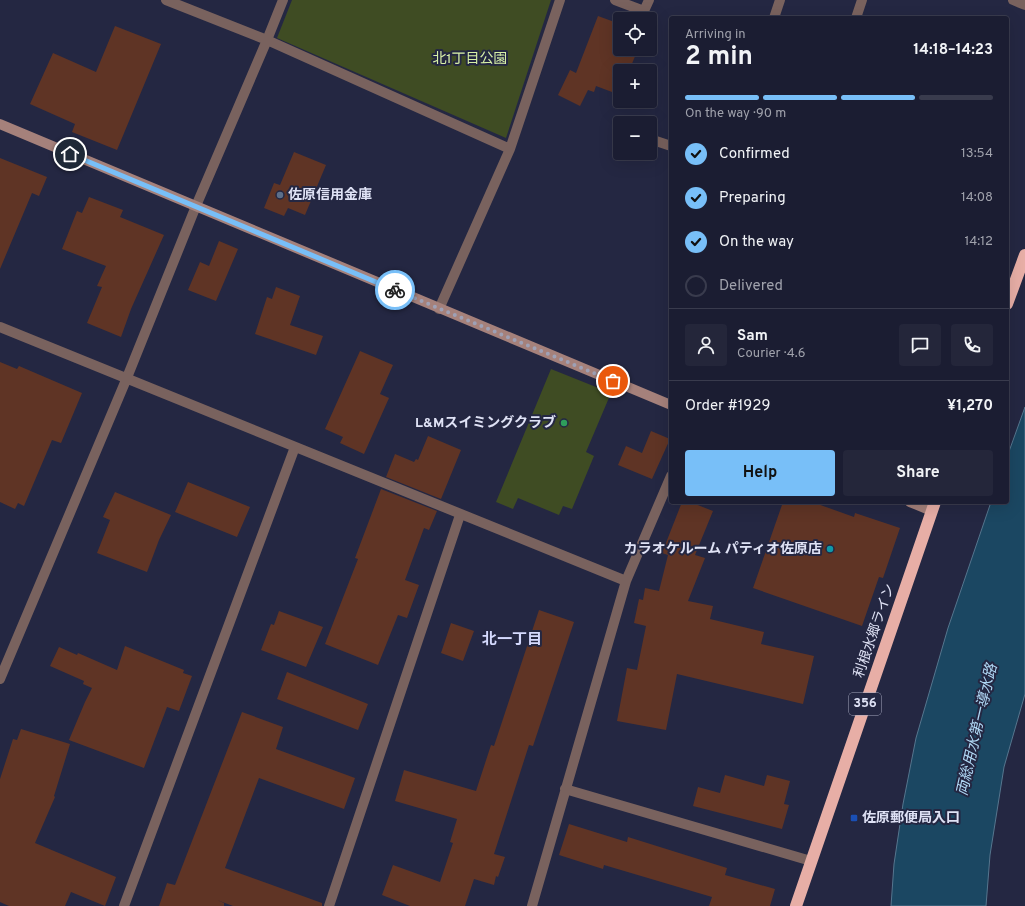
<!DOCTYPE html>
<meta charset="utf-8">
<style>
:root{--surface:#1b1d32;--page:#24263a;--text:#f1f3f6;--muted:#a0a2ac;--line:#393b4d;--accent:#78bff8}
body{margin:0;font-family:Overpass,"Noto Sans JP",sans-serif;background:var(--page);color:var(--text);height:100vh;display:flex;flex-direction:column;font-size:15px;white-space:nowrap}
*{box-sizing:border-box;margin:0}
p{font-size:13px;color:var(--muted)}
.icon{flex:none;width:22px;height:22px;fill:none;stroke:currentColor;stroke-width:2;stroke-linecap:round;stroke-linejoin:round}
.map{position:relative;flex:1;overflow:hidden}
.details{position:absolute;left:669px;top:16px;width:340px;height:488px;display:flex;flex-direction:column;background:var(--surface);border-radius:4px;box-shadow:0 4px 16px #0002,0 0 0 1px var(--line)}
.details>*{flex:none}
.tools{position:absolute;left:613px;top:12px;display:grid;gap:8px}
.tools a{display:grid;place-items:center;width:44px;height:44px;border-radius:4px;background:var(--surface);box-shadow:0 4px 16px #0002,0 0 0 1px var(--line);font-size:20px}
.pin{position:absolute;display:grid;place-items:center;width:34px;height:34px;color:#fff;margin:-17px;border:2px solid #fff;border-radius:50%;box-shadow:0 1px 4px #0007}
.courier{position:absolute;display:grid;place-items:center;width:40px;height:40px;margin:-20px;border:3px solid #78bff8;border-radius:50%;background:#fff;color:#222;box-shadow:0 1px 5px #0007}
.headline em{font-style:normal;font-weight:700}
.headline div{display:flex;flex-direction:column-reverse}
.headline{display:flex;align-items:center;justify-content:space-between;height:68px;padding:0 16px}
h1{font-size:26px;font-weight:700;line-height:30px}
.bar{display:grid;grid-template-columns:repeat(4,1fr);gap:6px 4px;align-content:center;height:48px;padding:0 16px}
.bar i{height:5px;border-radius:3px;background:var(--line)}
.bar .active{background:var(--accent)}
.bar p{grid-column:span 4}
.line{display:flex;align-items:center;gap:10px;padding:0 16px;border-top:1px solid var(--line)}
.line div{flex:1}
.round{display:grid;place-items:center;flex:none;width:42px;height:42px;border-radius:4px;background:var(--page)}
ol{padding:0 16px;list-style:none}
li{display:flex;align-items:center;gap:12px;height:44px}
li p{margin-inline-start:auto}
li .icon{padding:4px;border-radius:50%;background:var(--accent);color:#111;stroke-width:4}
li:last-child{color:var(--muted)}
li i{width:22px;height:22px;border:2px solid var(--line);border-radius:50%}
.action{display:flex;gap:8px;margin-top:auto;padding:8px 16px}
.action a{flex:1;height:46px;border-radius:4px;background:var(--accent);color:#111;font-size:16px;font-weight:700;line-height:46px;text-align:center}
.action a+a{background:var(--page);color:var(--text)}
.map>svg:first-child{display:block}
.green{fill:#3f4c23}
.water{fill:#1b4762;stroke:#56768e}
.building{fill:#5f3425}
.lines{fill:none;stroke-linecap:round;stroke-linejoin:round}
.street{stroke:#79625e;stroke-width:10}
.secondary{stroke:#a5817b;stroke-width:10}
.highway{stroke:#e7aea6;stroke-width:12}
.done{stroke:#9ea1b6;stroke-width:4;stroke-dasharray:0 7.2}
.route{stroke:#78bff8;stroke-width:5}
.service-dot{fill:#5c6f8a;stroke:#242742;stroke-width:1.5}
.leisure-dot{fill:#2e9e5b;stroke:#242742;stroke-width:1.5}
.culture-dot{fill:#0f9aa8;stroke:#242742;stroke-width:1.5}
.transit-dot{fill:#1a4fb4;stroke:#242742;stroke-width:1.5}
.labels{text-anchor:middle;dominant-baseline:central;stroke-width:4;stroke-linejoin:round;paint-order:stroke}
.shield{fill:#242742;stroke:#a7aabf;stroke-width:1}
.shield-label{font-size:13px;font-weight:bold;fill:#dfe2f5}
.park-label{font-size:14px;fill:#d7efa6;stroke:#242742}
.poi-label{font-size:14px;font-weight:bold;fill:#dfe2f5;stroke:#242742;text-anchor:start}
.street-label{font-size:14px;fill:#dfe2f5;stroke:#242742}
.neighbourhood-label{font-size:15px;font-weight:bold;fill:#d4d9fd;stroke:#242742}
.water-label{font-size:15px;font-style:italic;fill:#b0d8f5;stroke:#242742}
</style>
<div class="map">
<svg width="1025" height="906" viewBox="0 0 1025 906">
<rect width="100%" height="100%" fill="#242742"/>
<path class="green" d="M292 0H551L506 138 277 38Z
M551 369 611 393 586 452 594 456 572 509 563 506 559 515 518 498 513 509 496 502Z"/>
<path class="water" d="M1025 407V694L1004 767 990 855 986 906H891L894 864 903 804 916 738 948 628 991 502H1007V457Z"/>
<path class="building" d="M598 16 620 24V49H638L629 71H620V95L596 86 594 92 588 90 580 106 558 95 570 70 576 73Z
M115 26 161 44 117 150 72 132 75 124 30 104 53 53 96 72Z
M294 152 326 165 305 215 288 208 284 216 264 208 274 183 280 185Z
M0 158 47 177 39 196 32 193 0 269Z
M89 197 123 210 120 217 164 235 131 309 121 337 87 323 102 287 97 286 106 266 62 249 77 211 82 213Z
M219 241 238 249 216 301 188 290 200 262 209 266Z
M276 287 300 296 290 325 323 336 316 355 255 334 267 297 272 299Z
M360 351 393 365 380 394 389 398 364 454 340 443 343 437 325 429Z
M0 362 17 369 19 366 82 393 61 443 52 440 24 506 18 503 15 509 0 502Z
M651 431 670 439 652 479 618 465 626 446 642 453Z
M428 436 461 450 441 499 386 477 395 454 414 462 416 459 418 460Z
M188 482 250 507 237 537 175 512Z
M381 489 437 511 429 530 424 528 405 580 419 585 407 618 398 615 378 665 325 644 358 559 355 558Z
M115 492 171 515 159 540 147 572 97 553 110 520 103 517Z
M682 502H690L713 511 695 555 705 558 688 601 713 606 710 619 764 632 761 644 814 656 803 704 677 674 666 730 617 721 627 668 637 670 646 626 634 623 639 599 643 600 645 588 659 591 668 555 662 553Z
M783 502H812L854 517 855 513 900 528 883 578 879 577 862 626 753 588Z
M539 610 574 622 533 746 529 745 494 854 505 857 498 877 496 876 494 885 474 879 465 906H410L382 895 393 865 440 882 453 843 450 842 457 819 395 801 404 770 476 791 491 745 494 746Z
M279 611 323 627 306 667 261 650 271 624 274 625Z
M451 623 474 631 463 661 441 653Z
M125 646 184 670 183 673 192 676 179 711 167 707 144 768 69 740 85 702 92 688 83 684 84 681 50 666 59 647 77 655 78 653 117 670Z
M287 672 368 704 358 730 277 699Z
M242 712 283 727 276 749 355 778 344 809 259 778 225 868 322 903V906H233L217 900 224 903V906H159L167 883 175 885Z
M21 729 70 744 54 796 55 797 35 843 116 877 105 906 71 892 65 906H9L0 902V779L13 739 17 740Z
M725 775 764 786 767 775 790 781 784 804 789 805 782 829 693 806 698 787 720 793Z
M569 824 627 842 628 837 727 868 725 875 775 889 770 906H709L712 897 604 865 603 869 559 855Z"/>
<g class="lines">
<path class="street" d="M166 0 267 40 510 149
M615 0 644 11 649 0
M1013 0 1025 5
M774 18 780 0
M856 18 862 0
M650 139 671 146
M439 309 510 149 560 0
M0 327 626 581
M0 679 126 380 196 206 267 40 283 0
M565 789 811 861
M124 906 295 447
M329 906 460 515
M532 906 626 581 671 476"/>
<path class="secondary" d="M0 124 671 405
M910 502 932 511"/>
<path class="highway" d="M1007 304 1025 255
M796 906 935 502"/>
</g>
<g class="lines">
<path class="done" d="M395 290 613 381"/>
<path class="route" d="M70 154 395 290"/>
</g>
<circle class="service-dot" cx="280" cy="195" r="4"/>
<circle class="leisure-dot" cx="564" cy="423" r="4"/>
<circle class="culture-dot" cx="830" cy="549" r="4"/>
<rect class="transit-dot" x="850" y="814" width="8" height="8" rx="2"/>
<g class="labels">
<rect class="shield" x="849" y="693" width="32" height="22" rx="3"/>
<g class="shield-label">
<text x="865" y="704">356</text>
</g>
<g class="park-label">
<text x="470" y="59">北1丁目公園</text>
</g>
<g class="poi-label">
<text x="288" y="195">佐原信用金庫</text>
<text x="556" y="423" text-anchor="end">L&amp;Mスイミングクラブ</text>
<text x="822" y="549" text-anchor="end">カラオケルーム パティオ佐原店</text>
<text x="862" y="818">佐原郵便局入口</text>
</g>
<g class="street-label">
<text transform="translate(875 631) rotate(-71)">利根水郷ライン</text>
</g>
<g class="neighbourhood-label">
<text x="512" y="640">北一丁目</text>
</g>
<g class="water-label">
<text transform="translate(978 730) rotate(-77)">両総用水第一導水路</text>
</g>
</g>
</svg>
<div class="tools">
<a><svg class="icon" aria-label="locate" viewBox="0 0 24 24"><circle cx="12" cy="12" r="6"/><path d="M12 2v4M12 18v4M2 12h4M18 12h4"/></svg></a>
<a>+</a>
<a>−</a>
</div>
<div class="pin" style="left:613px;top:381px;background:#ea580c"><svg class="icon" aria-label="bag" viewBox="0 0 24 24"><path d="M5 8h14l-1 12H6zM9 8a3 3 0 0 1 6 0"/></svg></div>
<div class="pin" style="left:70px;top:154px;background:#1f2937"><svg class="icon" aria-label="home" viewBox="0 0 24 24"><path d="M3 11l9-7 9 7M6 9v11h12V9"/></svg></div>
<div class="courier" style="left:395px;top:290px"><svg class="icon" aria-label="bike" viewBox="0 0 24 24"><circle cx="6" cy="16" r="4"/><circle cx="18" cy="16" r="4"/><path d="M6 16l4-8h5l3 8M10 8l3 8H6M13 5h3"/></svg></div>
<section class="details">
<div class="headline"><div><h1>2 min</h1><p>Arriving in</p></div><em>14:18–14:23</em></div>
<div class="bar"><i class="active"></i><i class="active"></i><i class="active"></i><i></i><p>On the way · 90 m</p></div>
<ol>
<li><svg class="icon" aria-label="check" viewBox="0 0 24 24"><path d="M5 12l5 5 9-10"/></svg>Confirmed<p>13:54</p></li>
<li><svg class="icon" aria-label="check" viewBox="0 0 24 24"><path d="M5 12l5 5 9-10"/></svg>Preparing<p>14:08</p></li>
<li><svg class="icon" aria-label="check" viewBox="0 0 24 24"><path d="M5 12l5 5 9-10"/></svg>On the way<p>14:12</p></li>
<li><i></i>Delivered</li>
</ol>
<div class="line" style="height:72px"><a class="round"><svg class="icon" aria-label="person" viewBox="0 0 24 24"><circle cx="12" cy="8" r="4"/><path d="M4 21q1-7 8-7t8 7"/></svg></a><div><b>Sam</b><p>Courier · 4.6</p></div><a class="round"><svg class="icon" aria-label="chat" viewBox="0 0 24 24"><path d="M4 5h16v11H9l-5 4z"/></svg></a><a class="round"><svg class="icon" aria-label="phone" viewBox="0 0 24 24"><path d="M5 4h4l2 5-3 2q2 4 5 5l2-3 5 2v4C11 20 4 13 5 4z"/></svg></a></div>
<div class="line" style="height:52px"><div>Order #1929</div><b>¥1,270</b></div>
<div class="action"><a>Help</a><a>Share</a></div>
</section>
</div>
